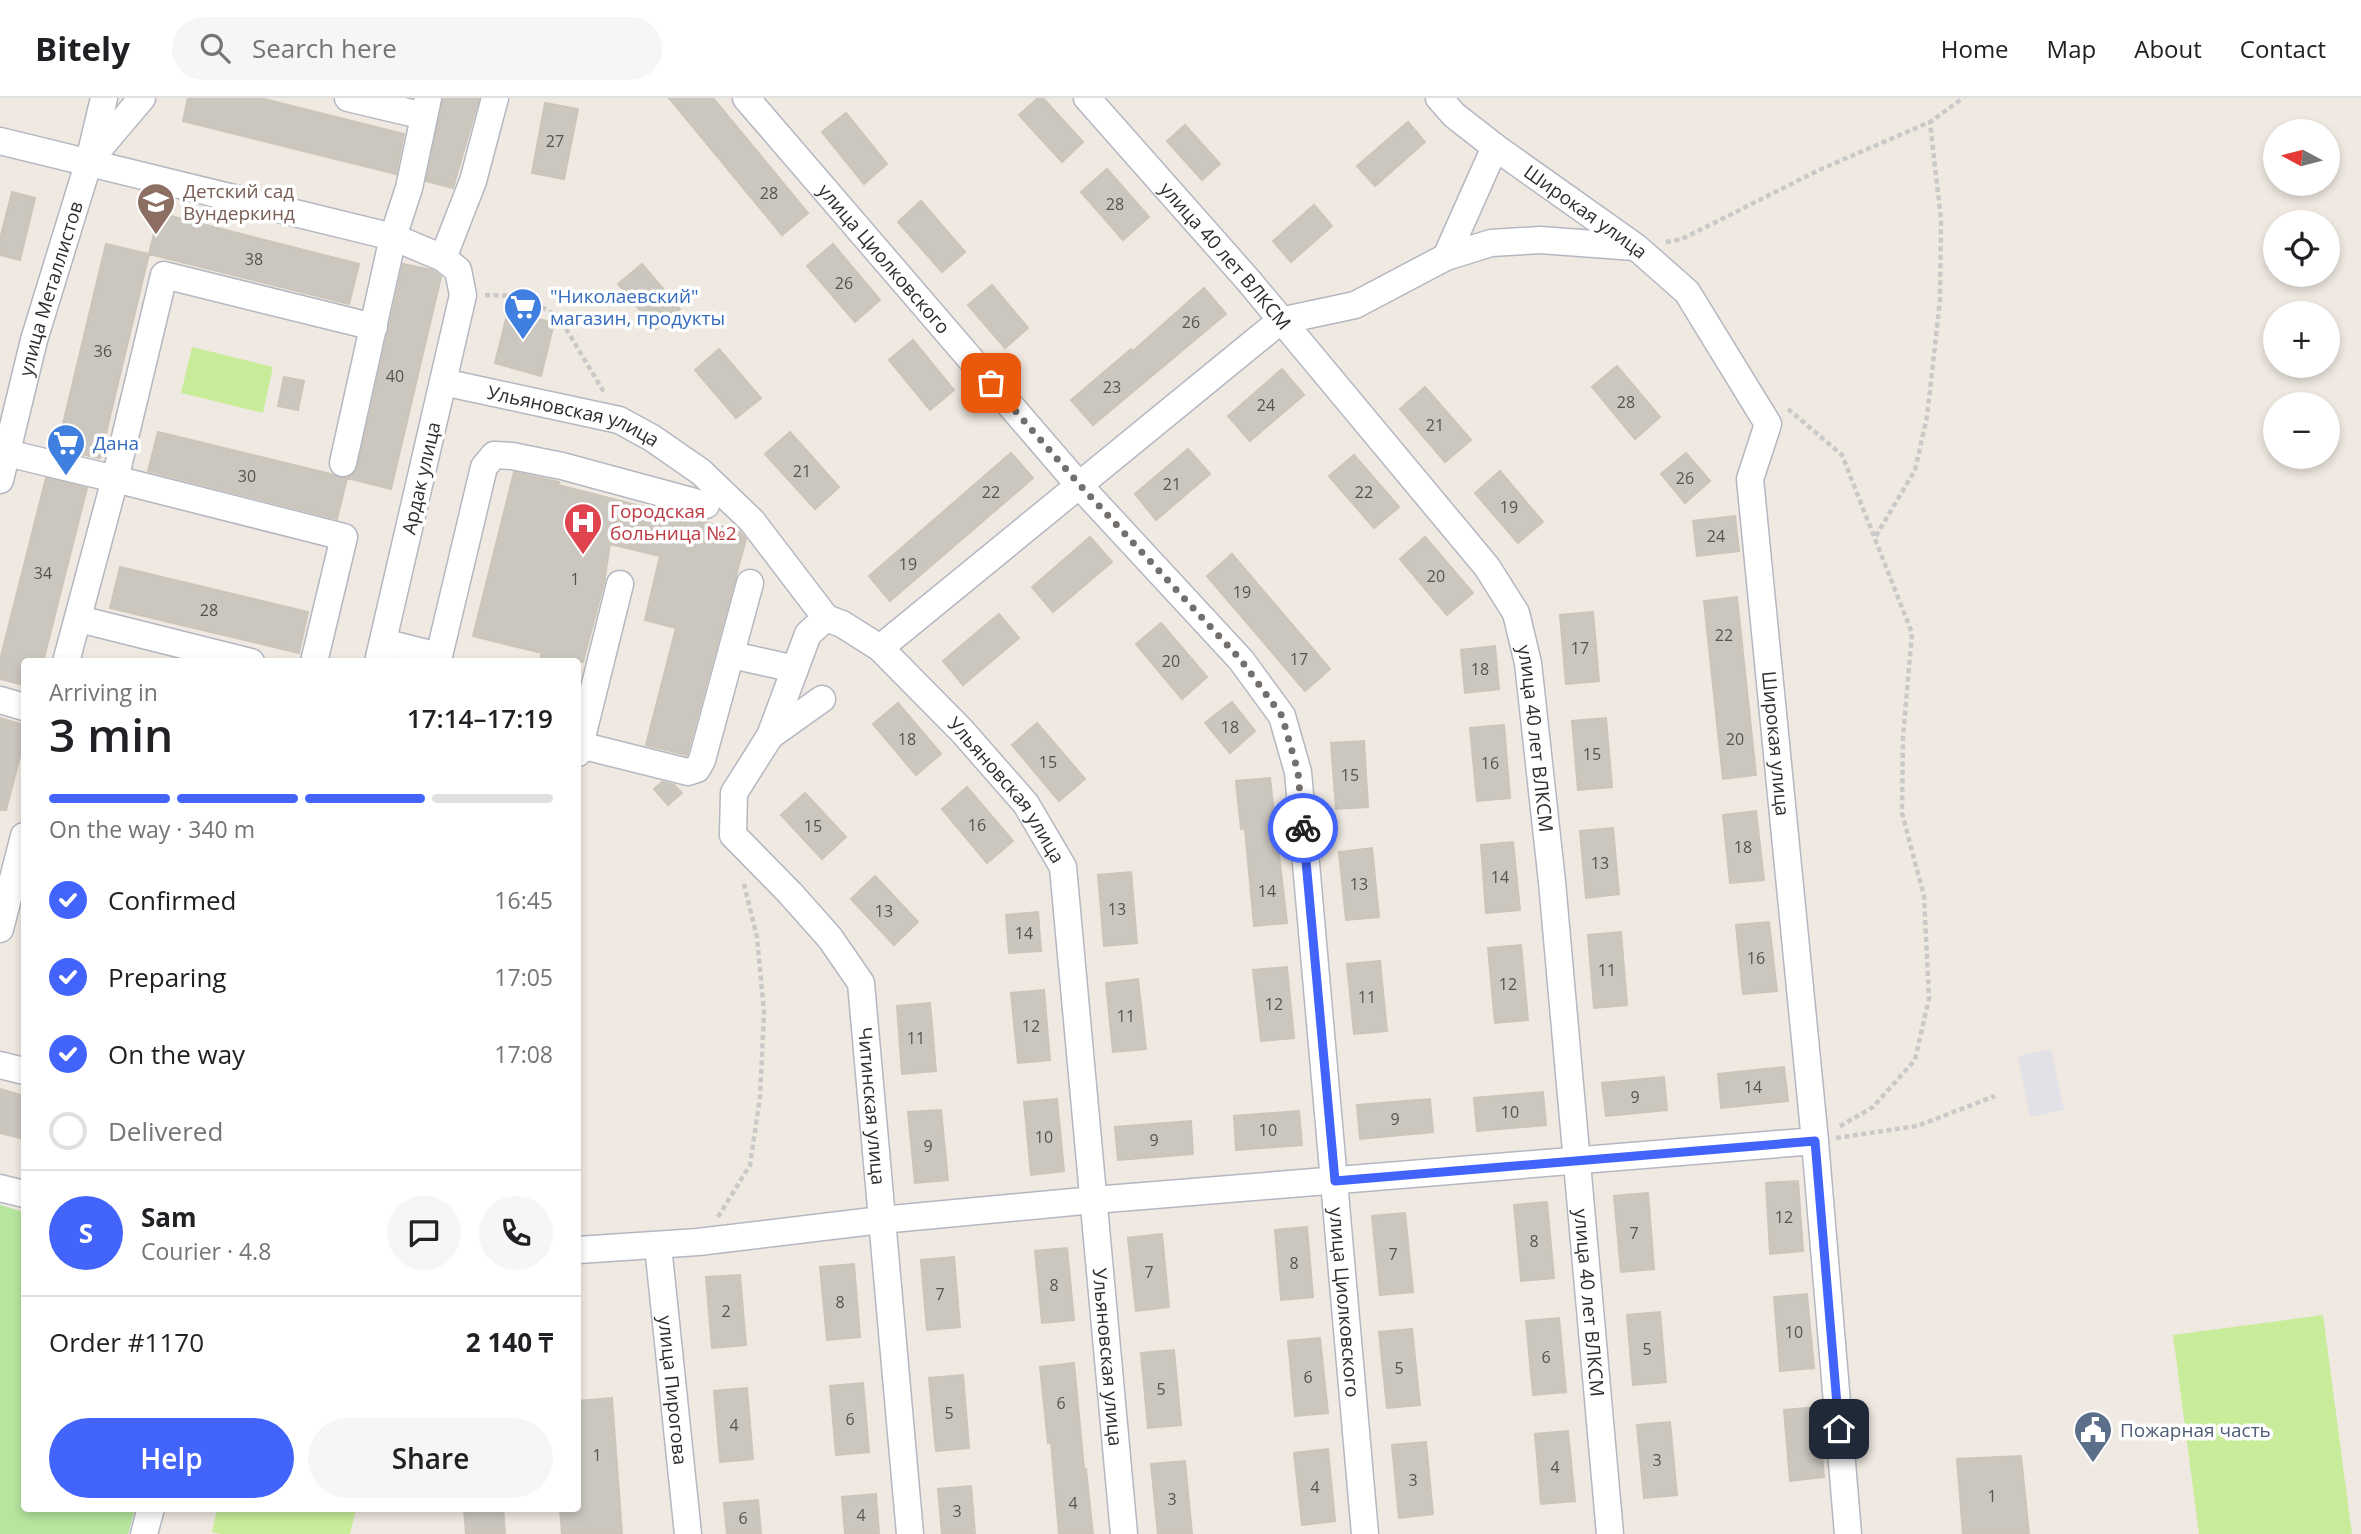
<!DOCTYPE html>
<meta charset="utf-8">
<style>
:root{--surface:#fff;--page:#f6f6f6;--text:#202124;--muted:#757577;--line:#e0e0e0;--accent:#4264fb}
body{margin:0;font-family:"Open Sans",sans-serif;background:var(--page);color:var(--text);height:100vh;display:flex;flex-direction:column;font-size:26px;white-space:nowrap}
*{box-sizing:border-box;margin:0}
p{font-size:23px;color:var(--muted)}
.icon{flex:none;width:38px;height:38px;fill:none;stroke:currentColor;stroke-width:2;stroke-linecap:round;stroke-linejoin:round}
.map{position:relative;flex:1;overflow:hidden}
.drawer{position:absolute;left:21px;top:560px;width:560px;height:854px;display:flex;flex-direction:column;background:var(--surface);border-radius:7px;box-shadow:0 4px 10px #0003}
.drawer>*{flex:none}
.needle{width:46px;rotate:277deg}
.fabs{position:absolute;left:2263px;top:21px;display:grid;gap:14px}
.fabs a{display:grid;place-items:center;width:77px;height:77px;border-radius:50%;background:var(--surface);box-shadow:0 4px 10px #0003;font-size:35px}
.pin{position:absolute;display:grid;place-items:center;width:60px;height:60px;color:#fff;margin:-30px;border-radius:14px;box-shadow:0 4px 10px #0006}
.courier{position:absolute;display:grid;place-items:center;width:70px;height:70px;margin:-35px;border:5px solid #4264fb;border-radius:50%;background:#fff;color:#222;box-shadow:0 2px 9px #0007}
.headline em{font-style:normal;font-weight:600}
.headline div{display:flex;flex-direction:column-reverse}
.headline{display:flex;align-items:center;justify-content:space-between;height:119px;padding:0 28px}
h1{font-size:46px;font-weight:600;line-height:52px}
.bar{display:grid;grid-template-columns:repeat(4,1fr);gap:10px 7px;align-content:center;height:84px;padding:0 28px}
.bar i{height:9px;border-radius:5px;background:var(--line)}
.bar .current{background:var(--accent)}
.bar p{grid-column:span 4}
.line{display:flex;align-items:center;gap:18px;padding:0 28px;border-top:2px solid var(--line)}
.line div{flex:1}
.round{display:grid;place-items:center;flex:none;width:74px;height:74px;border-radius:37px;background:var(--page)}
ol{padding:0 28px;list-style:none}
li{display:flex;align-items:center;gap:21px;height:77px}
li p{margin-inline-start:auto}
li .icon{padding:7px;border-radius:50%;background:var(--accent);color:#fff;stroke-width:4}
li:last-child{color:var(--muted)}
li i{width:38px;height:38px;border:4px solid var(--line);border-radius:50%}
.primary-button{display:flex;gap:14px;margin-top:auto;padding:14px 28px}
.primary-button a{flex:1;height:80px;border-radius:42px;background:var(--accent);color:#fff;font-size:28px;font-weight:600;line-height:80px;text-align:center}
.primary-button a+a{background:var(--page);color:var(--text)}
header{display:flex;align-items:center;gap:42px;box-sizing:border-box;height:98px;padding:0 35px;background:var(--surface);border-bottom:2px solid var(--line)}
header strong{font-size:33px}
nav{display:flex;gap:38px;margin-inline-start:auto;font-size:24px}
.search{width:490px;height:63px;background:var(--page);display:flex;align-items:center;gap:18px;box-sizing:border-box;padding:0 24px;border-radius:38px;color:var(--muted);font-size:26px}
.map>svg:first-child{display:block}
.industrial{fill:#e3e1e8}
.green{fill:#b6e59e}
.pitch{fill:#c9ec9a}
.building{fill:#cbc7bf;stroke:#cbc5ba;stroke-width:2}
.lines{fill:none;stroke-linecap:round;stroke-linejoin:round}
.minor-casing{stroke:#b4b7c1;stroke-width:29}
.path{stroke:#c9c9c9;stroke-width:4.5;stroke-dasharray:5 3.5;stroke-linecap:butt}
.minor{stroke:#fff;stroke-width:26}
.done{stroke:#726f6d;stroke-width:7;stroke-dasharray:0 12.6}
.route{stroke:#4264fb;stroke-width:9}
.labels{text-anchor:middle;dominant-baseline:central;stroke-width:7;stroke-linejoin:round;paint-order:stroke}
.number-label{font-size:16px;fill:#555452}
.education-label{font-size:19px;fill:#785e54;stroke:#fff;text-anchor:start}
.street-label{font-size:19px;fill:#2e2e2e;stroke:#fff}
.shop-label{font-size:19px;fill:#366cbe;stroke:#fff;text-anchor:start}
.health-label{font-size:19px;fill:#be3a42;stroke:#fff;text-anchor:start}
.service-label{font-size:19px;fill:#4e5e75;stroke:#fff;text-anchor:start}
</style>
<header>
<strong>Bitely</strong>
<div class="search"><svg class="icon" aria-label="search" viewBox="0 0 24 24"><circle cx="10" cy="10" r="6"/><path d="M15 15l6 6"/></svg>Search here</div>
<nav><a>Home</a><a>Map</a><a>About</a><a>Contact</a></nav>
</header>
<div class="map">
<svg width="2361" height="1436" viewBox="0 0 2361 1436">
<rect width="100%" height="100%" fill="#efe9e1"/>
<path class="industrial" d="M2051 951 2064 1012 2030 1019 2018 958Z"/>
<path class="green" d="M0 1107 24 1114V1410L135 1411 128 1436H0Z"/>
<path class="pitch" d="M192 249 273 269 263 315 181 295Z
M2323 1217 2352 1436H2199L2173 1237Z
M217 1411V1410L356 1411 350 1436H221L212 1434Z"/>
<path class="building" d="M188 0H260L404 36 396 76 183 23Z
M443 0H479L453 90 426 83Z
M669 0H713L808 115 782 137Z
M1038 0H1043L1083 44 1062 64 1019 17Z
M545 5 578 11 564 81 532 75Z
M846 15 887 66 864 86 822 34Z
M1408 24 1425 44 1375 88 1357 68Z
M1185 27 1220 66 1202 82 1167 43Z
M1107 71 1149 119 1123 142 1081 94Z
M12 94 35 100 20 162 0 157V141Z
M921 103 965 154 942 174 898 124Z
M1314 107 1332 128 1291 164 1273 143Z
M159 115 359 166 349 206 149 156Z
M106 146 149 156 100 360 57 351Z
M833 146 880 202 855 224 807 168Z
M403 166 432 172 441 179 391 391 347 380 354 376 358 368Z
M642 166 680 211 656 231 618 186Z
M992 187 1028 230 1005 250 968 207Z
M1204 190 1226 216 1093 327 1071 302 1131 251 1133 253Z
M508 213 554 225 541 278 495 265Z
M913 242 954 292 930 312 889 262Z
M719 251 761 300 736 320 695 272Z
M1617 268 1660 319 1635 341 1592 289Z
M1282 271 1304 297 1250 343 1228 318Z
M284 279 304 283 298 312 278 308Z
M1425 289 1471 342 1445 364 1400 311Z
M158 334 347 380 337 421 148 373Z
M790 334 839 389 815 411 765 356Z
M1188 351 1210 376 1156 422 1135 396Z
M1011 355 1033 380 890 503 869 478Z
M1686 355 1710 383 1685 405 1661 376Z
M1354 357 1399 409 1374 430 1329 378Z
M1500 373 1543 424 1518 445 1475 395Z
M514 374 559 384 558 387 739 433 746 441 687 657 646 647 676 530 645 522 660 458 610 446 604 485 583 564H539L542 555 473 538Z
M46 380 87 390 43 564H24V587L0 581V562Z
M1735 418 1739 453 1697 458 1693 423Z
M1090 439 1112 464 1053 514 1032 489Z
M1425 439 1473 495 1447 517 1400 461Z
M1232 456 1330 571 1305 593 1207 478Z
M120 469 308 514 299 555 110 510Z
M1737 499 1756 677 1723 681 1704 503Z
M1593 514 1599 583 1566 586 1560 517Z
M999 516 1019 540 963 587 943 563Z
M1161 525 1207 579 1182 601 1136 546Z
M1495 548 1499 591 1465 595 1461 552Z
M1232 604 1255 633 1230 655 1205 625Z
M898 605 941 656 916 677 873 626Z
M0 620 24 627V643L6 712H0Z
M1606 620 1612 689 1578 692 1572 623Z
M1037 625 1085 681 1059 703 1012 647Z
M1504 627 1510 700 1477 703 1470 630Z
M1364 643 1368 709 1336 711 1331 645Z
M1270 680 1287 825 1254 828 1245 731H1241L1236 683Z
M662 684 674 687 682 695 668 707 654 691Z
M967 689 1013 743 987 765 942 711Z
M805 695 846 739 822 761 781 717Z
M1756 713 1764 782 1730 785 1723 717Z
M1613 730 1619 796 1586 800 1580 733Z
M1513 744 1520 812 1486 815 1481 747Z
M1372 750 1379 819 1346 822 1339 754Z
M1131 774 1137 845 1104 848 1098 777Z
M875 778 918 824 894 847 851 801Z
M1038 814 1041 853 1009 855 1006 817Z
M1769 824 1777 893 1743 896 1736 827Z
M1621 834 1627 907 1594 910 1588 837Z
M1521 847 1528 922 1495 925 1488 850Z
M1380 863 1387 933 1354 936 1347 866Z
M1287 869 1294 940 1261 943 1253 872Z
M1138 881 1146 951 1113 954 1106 885Z
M1044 892 1050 962 1018 965 1011 895Z
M930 905 936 973 902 976 897 908Z
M1784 969 1788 1003 1721 1010 1718 976Z
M1664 979 1667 1012 1606 1018 1602 985Z
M0 991 24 998V1041L0 1035Z
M1543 994 1546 1027 1477 1033 1474 1000Z
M1057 1001 1064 1073 1031 1077 1024 1004Z
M1430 1001 1433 1034 1360 1041 1357 1007Z
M941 1012 948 1082 915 1085 908 1014Z
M1299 1013 1302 1047 1236 1052 1234 1018Z
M1191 1023 1193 1056 1118 1062 1115 1029Z
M1798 1083 1803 1153 1770 1156 1766 1085Z
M1648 1095 1654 1171 1621 1174 1614 1098Z
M1547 1104 1554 1180 1521 1183 1514 1107Z
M1405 1115 1413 1194 1380 1197 1372 1118Z
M1307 1129 1313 1199 1281 1202 1275 1132Z
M1162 1136 1169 1209 1136 1213 1128 1140Z
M1067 1150 1074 1222 1042 1225 1035 1153Z
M954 1159 960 1229 927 1232 921 1162Z
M854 1166 860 1239 827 1242 820 1169Z
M740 1177 746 1247 712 1250 706 1179Z
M1807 1196 1814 1270 1780 1273 1774 1199Z
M1660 1214 1666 1284 1633 1287 1627 1217Z
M1559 1220 1566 1294 1533 1297 1526 1223Z
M1412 1231 1420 1307 1387 1310 1379 1234Z
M1320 1240 1328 1315 1295 1318 1288 1243Z
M1174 1252 1181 1327 1148 1330 1141 1255Z
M1074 1265 1084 1371H1086L1093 1436H1059L1051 1344 1048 1345 1040 1269Z
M963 1277 969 1350 936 1353 929 1280Z
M863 1285 869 1354 836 1357 830 1288Z
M747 1290 753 1361 720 1364 714 1293Z
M612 1300 622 1436H562L560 1410H578V1303Z
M1818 1309 1824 1379 1790 1383 1784 1312Z
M1670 1324 1677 1397 1644 1400 1637 1327Z
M1568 1333 1575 1403 1541 1406 1535 1336Z
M1426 1344 1433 1416 1399 1420 1392 1347Z
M1328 1351 1335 1423 1302 1427 1294 1355Z
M2021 1358 2029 1436H1963L1957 1361Z
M1185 1363 1192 1436H1158L1151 1366Z
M971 1388 975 1436H942L938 1391Z
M876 1396 879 1436H845L842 1399Z
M758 1402 761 1436H727L724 1405Z
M464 1410H503L505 1436H466Z"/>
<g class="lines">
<defs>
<g id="minor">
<path d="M348 0 424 18"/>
<path id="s1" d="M746 0 1078 386 1241 562 1282 618 1298 674 1365 1436"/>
<path id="s2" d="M1087 0 1248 182 1487 469 1516 515 1528 565 1552 784 1610 1436"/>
<path id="s3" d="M1439 0 1454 17 1495 49 1636 149 1687 194 1768 326 1750 381 1815 1043 1848 1436"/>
<path d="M0 43 393 139 443 160 458 172 463 197 378 564"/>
<path d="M92 59 142 0"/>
<path d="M1446 159 1495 49"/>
<path d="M443 160 473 83 495 0"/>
<path id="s4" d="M443 284 619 322 652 340 701 374 752 423 826 520 842 526 880 550 962 633 1026 706 1063 769 1124 1436"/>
<path d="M7 355 115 381 164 177 374 229"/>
<path d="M343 365 393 139 409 90 428 0"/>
<path id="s5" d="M0 382 34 242 89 63 104 0"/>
<path id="s6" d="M826 520 808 536 770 638 734 695 733 737 790 795 830 840 861 885 910 1436"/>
<path d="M79 521 251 564"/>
<path d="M383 544 439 558 484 369 494 357 512 358 562 368 706 407"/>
<path d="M880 550 1280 223 1355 207 1446 159 1491 145 1540 142 1635 149"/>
<path d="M732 557 795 571"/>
<path d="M66 564 115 381 344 439 314 564"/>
<path d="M0 602 24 609"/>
<path d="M770 638 822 601"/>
<path d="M580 647 620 486"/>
<path d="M578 655 580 647 688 674 697 671 702 662 750 485"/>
<path d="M0 831 24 738"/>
<path d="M0 967 24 973"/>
<path d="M0 1090 24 1096"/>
<path id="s7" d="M658 1148 688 1436"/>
<path d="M578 1152 698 1144 881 1122 1094 1102 1815 1043"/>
<path d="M144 1436 151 1410"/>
</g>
</defs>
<use href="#minor" class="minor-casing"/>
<path class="path" d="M1666 144 1682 141 1819 72 1930 24 1963 0
M485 197 523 198 559 219 605 296
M1788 311 1842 357 1912 535 1903 639 1902 715 1924 798 1929 900 1915 962 1873 1009 1837 1030
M1876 438 1915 372 1927 319 1940 202 1941 122 1930 24
M1836 1040 1917 1028 1995 998
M718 1119 750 1067 760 999 764 915 757 839 743 782"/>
<use href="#minor" class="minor"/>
</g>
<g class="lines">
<path class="done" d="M991 285 1079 386 1241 562 1282 618 1298 674 1303 730"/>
<path class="route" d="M1303 730 1335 1083 1815 1043 1839 1331"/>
</g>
<defs>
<symbol id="school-pin" viewBox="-11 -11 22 30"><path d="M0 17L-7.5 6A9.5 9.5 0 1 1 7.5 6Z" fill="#8d6e63" stroke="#fff"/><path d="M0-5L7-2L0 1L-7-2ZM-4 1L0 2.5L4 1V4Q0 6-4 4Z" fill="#fff"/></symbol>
<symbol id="supermarket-pin" viewBox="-11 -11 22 30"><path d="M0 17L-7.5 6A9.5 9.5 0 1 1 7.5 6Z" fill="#3f7fe0" stroke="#fff"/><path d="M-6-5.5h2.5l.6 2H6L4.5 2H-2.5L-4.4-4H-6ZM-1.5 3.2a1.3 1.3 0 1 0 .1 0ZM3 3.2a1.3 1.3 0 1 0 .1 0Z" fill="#fff"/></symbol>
<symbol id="hospital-pin" viewBox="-11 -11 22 30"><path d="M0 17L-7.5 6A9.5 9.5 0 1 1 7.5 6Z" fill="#e0444e" stroke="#fff"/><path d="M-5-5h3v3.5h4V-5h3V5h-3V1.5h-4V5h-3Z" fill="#fff"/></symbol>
<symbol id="civic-pin" viewBox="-11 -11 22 30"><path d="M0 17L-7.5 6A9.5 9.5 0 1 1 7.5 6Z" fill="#5c6f8a" stroke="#fff"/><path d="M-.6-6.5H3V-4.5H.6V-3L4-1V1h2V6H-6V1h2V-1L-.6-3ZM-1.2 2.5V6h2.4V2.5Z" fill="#fff"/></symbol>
</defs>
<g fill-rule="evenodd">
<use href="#school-pin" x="134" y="82" width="44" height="60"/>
<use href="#supermarket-pin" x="501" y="187" width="44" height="60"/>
<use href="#supermarket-pin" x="44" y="323" width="44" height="60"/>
<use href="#hospital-pin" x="561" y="402" width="44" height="60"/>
<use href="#civic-pin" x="2071" y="1310" width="44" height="60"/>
</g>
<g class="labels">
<g class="number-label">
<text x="555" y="43">27</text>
<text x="769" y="95">28</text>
<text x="1115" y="106">28</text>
<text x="254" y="161">38</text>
<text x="844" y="185">26</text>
<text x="1191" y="224">26</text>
<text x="103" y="253">36</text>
<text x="395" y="278">40</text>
<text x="1112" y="289">23</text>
<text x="1626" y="304">28</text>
<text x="1266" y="307">24</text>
<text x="1435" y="327">21</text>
<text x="802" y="373">21</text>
<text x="247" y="378">30</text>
<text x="1685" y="380">26</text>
<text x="1172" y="386">21</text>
<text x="991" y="394">22</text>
<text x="1364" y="394">22</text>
<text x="1509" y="409">19</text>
<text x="1716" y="438">24</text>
<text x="908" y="466">19</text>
<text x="43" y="475">34</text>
<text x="1436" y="478">20</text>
<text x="575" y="481">1</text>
<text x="1242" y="494">19</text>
<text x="209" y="512">28</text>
<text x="1724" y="537">22</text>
<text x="1580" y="550">17</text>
<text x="1299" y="561">17</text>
<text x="1171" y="563">20</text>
<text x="1480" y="571">18</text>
<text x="1230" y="629">18</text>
<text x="907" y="641">18</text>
<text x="1735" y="641">20</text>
<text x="1592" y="656">15</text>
<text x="1048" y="664">15</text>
<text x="1490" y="665">16</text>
<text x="1350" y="677">15</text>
<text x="977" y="727">16</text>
<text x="813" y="728">15</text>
<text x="1743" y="749">18</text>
<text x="1600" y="765">13</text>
<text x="1500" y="779">14</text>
<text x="1359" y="786">13</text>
<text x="1267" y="793">14</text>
<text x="1117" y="811">13</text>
<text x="884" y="813">13</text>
<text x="1024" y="835">14</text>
<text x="1756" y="860">16</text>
<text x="1607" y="872">11</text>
<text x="1508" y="886">12</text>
<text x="1367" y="899">11</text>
<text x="1274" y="906">12</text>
<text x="1126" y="918">11</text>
<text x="1031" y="928">12</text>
<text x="916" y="940">11</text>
<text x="1753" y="989">14</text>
<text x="1635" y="999">9</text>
<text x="1510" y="1014">10</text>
<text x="1395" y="1021">9</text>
<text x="1268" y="1032">10</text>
<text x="1044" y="1039">10</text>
<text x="1154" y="1042">9</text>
<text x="928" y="1048">9</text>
<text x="1784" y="1119">12</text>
<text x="1634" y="1135">7</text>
<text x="1534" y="1143">8</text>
<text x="1393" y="1156">7</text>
<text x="1294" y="1165">8</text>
<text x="1149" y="1174">7</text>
<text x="1054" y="1187">8</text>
<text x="940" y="1196">7</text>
<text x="840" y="1204">8</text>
<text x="726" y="1213">2</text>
<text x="1794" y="1234">10</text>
<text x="1647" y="1251">5</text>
<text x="1546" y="1259">6</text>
<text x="1399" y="1270">5</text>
<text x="1308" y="1279">6</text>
<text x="1161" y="1291">5</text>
<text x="1061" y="1305">6</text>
<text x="949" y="1315">5</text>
<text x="850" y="1321">6</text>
<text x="734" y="1327">4</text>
<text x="597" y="1357">1</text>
<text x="1657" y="1362">3</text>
<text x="1555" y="1369">4</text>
<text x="1413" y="1382">3</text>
<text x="1315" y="1389">4</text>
<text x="1992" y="1398">1</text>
<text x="1172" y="1401">3</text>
<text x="1073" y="1405">4</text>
<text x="957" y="1413">3</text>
<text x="861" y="1417">4</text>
<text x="743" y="1420">6</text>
</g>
<g class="education-label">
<text x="183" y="93">Детский сад<tspan x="183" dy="22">Вундеркинд</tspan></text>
</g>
<g class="street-label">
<text stroke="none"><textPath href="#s3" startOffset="186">Широкая улица</textPath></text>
<text stroke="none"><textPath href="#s2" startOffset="210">улица 40 лет ВЛКСМ</textPath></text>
<text stroke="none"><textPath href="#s1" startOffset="212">улица Циолковского</textPath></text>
<text stroke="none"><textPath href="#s5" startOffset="198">улица Металлистов</textPath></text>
<text stroke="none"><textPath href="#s4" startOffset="135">Ульяновская улица</textPath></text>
<text transform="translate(421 380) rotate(-77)">Ардак улица</text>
<text stroke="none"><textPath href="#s2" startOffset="798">улица 40 лет ВЛКСМ</textPath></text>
<text stroke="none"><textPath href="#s3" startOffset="794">Широкая улица</textPath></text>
<text stroke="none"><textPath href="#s4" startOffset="723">Ульяновская улица</textPath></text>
<text stroke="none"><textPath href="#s6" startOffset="562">Читинская улица</textPath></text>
<text stroke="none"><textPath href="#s1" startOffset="1409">улица Циолковского</textPath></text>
<text stroke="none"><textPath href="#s2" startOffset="1365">улица 40 лет ВЛКСМ</textPath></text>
<text stroke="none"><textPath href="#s4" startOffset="1311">Ульяновская улица</textPath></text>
<text stroke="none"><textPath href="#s7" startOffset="145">улица Пирогова</textPath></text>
</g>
<g class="shop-label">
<text x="550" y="198">"Николаевский"<tspan x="550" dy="22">магазин, продукты</tspan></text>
<text x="93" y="345">Дана</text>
</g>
<g class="health-label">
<text x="610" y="413">Городская<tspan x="610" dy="22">больница №2</tspan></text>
</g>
<g class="service-label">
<text x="2120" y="1332">Пожарная часть</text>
</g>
</g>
</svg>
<div class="fabs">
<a><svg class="needle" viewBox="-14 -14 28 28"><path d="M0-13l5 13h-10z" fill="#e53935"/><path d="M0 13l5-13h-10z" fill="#757577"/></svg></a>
<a><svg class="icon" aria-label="locate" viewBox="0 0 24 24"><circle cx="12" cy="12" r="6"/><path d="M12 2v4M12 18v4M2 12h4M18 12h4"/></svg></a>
<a>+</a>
<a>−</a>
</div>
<div class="pin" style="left:991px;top:285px;background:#ea580c"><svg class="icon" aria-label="bag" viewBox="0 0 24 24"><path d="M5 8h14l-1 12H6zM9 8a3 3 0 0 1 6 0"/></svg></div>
<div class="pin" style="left:1839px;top:1331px;background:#1f2937"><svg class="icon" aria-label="home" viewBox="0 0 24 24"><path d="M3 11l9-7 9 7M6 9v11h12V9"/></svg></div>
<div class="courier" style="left:1303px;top:730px"><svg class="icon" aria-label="bike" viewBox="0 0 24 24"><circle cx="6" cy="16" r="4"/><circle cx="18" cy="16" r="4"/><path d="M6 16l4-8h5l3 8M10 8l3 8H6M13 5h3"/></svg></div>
<section class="drawer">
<div class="headline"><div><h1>3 min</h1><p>Arriving in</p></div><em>17:14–17:19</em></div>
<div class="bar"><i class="current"></i><i class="current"></i><i class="current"></i><i></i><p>On the way · 340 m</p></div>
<ol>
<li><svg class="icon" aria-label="check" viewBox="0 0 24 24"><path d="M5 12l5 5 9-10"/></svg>Confirmed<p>16:45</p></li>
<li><svg class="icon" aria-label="check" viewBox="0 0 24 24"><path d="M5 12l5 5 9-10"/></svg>Preparing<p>17:05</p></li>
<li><svg class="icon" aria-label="check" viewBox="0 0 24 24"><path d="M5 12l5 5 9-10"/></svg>On the way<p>17:08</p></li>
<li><i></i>Delivered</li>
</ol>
<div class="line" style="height:126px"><b class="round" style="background:var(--accent);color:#fff">S</b><div><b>Sam</b><p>Courier · 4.8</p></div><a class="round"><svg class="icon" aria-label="chat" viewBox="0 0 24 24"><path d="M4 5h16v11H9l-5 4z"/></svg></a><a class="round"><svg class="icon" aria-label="phone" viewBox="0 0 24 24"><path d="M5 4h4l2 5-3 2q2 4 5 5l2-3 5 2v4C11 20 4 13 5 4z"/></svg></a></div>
<div class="line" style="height:91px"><div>Order #1170</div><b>2 140 ₸</b></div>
<div class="primary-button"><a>Help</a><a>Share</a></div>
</section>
</div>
